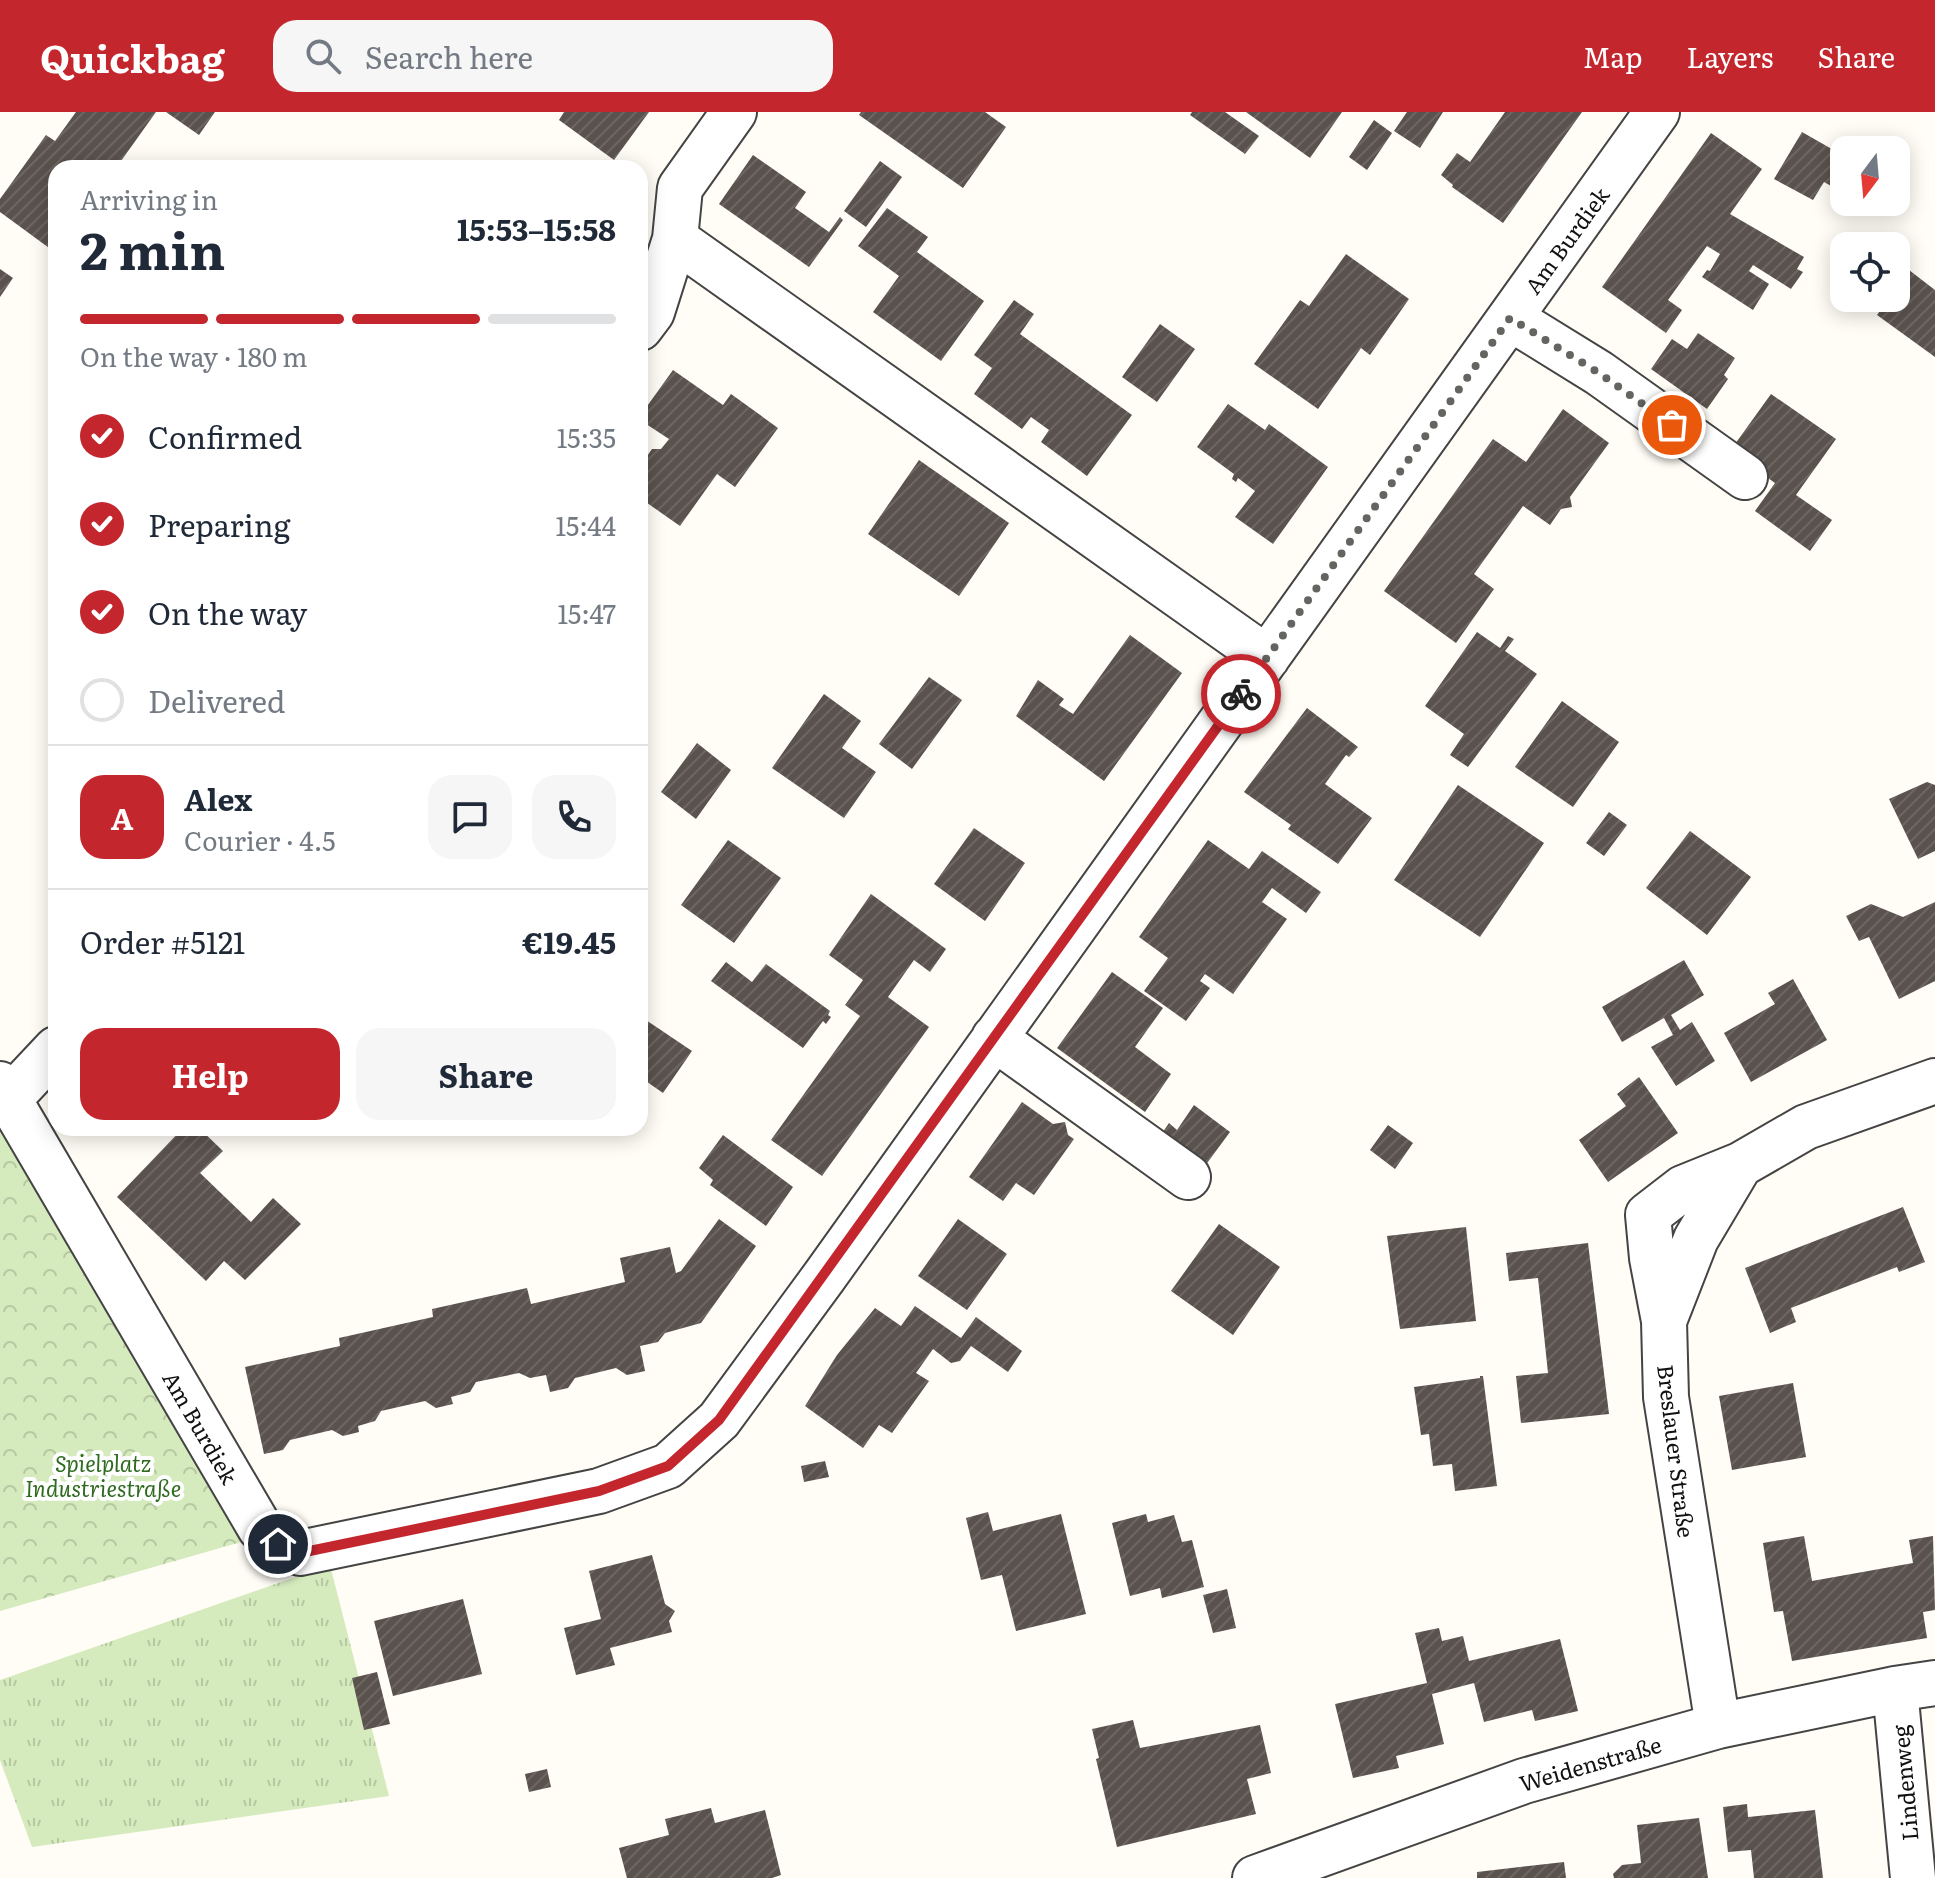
<!DOCTYPE html>
<meta charset="utf-8">
<style>
:root{--surface:#fff;--page:#f6f6f7;--text:#1f2937;--muted:#747a83;--line:#e0e1e3;--accent:#c4262e}
body{margin:0;font-family:Literata,serif;background:var(--page);color:var(--text);height:100vh;display:flex;flex-direction:column;font-size:30px;white-space:nowrap}
*{box-sizing:border-box;margin:0}
p{font-size:26px;color:var(--muted)}
.icon{flex:none;width:44px;height:44px;fill:none;stroke:currentColor;stroke-width:2;stroke-linecap:round;stroke-linejoin:round}
.map{position:relative;flex:1;overflow:hidden}
.side{position:absolute;left:48px;top:48px;width:600px;height:976px;display:flex;flex-direction:column;background:var(--surface);border-radius:24px;box-shadow:0 4px 20px #0003}
.side>*{flex:none}
.needle{width:52px;rotate:196deg}
.controls{position:absolute;left:1830px;top:24px;display:grid;gap:16px}
.controls a{display:grid;place-items:center;width:80px;height:80px;border-radius:16px;background:var(--surface);box-shadow:0 4px 20px #0003;font-size:40px}
.pin{position:absolute;display:grid;place-items:center;width:68px;height:68px;color:#fff;margin:-34px;border:4px solid #fff;border-radius:50%;box-shadow:0 2px 8px #0007}
.courier{position:absolute;display:grid;place-items:center;width:80px;height:80px;margin:-40px;border:6px solid #c4262e;border-radius:50%;background:#fff;color:#222;box-shadow:0 2px 10px #0007}
.overview em{font-style:normal;font-weight:700}
.overview div{display:flex;flex-direction:column-reverse}
.overview{display:flex;align-items:center;justify-content:space-between;height:136px;padding:0 32px}
h1{font-size:52px;font-weight:700;line-height:60px}
.bar{display:grid;grid-template-columns:repeat(4,1fr);gap:12px 8px;align-content:center;height:96px;padding:0 32px}
.bar i{height:10px;border-radius:6px;background:var(--line)}
.bar .active{background:var(--accent)}
.bar p{grid-column:span 4}
.line{display:flex;align-items:center;gap:20px;padding:0 32px;border-top:2px solid var(--line)}
.line div{flex:1}
.round{display:grid;place-items:center;flex:none;width:84px;height:84px;border-radius:24px;background:var(--page)}
ol{padding:0 32px;list-style:none}
li{display:flex;align-items:center;gap:24px;height:88px}
li p{margin-inline-start:auto}
li .icon{padding:8px;border-radius:50%;background:var(--accent);color:#fff;stroke-width:4}
li:last-child{color:var(--muted)}
li i{width:44px;height:44px;border:4px solid var(--line);border-radius:50%}
.action{display:flex;gap:16px;margin-top:auto;padding:16px 32px}
.action a{flex:1;height:92px;border-radius:24px;background:var(--accent);color:#fff;font-size:32px;font-weight:700;line-height:92px;text-align:center}
.action a+a{background:var(--page);color:var(--text)}
header{display:flex;align-items:center;gap:48px;box-sizing:border-box;height:112px;padding:0 40px;background:var(--accent);color:#fff}
header strong{font-size:38px}
nav{display:flex;gap:44px;margin-inline-start:auto;font-size:28px}
.search{width:560px;height:72px;background:var(--page);display:flex;align-items:center;gap:20px;box-sizing:border-box;padding:0 28px;border-radius:24px;color:var(--muted);font-size:30px}
.map>svg:first-child{display:block}
.grass{fill:url(#grass-tufts)}
.park{fill:url(#park-crowns)}
.building{fill:url(#building-hatch)}
.lines{fill:none;stroke-linecap:round;stroke-linejoin:round}
.minor-casing{stroke:#444;stroke-width:48}
.minor{stroke:#fff;stroke-width:44}
.done{stroke:#646461;stroke-width:8;stroke-dasharray:0 14.4}
.route{stroke:#c4262e;stroke-width:10}
.labels{text-anchor:middle;dominant-baseline:central;stroke-width:8;stroke-linejoin:round;paint-order:stroke}
.street-label{font-size:22px;fill:#111;stroke:#fff}
.park-label{font-size:22px;font-style:italic;fill:#2f6b1f;stroke:#fff}
</style>
<header>
<strong>Quickbag</strong>
<div class="search"><svg class="icon" aria-label="search" viewBox="0 0 24 24"><circle cx="10" cy="10" r="6"/><path d="M15 15l6 6"/></svg>Search here</div>
<nav><a>Map</a><a>Layers</a><a>Share</a></nav>
</header>
<div class="map">
<svg width="1935" height="1766" viewBox="0 0 1935 1766">
<defs>
<pattern id="grass-tufts" width="24" height="20" patternUnits="userSpaceOnUse" patternTransform="scale(2)"><rect width="24" height="20" fill="#d5ebbd"/><path d="M3 7l-1-3M5 7V3M7 7l1-3M15 17l-1-3M17 17v-4M19 17l1-3" fill="none" stroke="#b6c8a1"/></pattern>
<pattern id="park-crowns" width="20" height="18" patternUnits="userSpaceOnUse" patternTransform="scale(2)"><rect width="20" height="18" fill="#d5ebbd"/><path d="M2 6a3 3 0 1 1 6 0M12 15a3 3 0 1 1 6 0" fill="none" stroke="#b6c8a1"/></pattern>
<pattern id="building-hatch" width="6" height="6" patternUnits="userSpaceOnUse" patternTransform="scale(2)"><rect width="6" height="6" fill="#5a524d"/><path d="M-1 1l2-2M0 6l6-6M5 7l2-2" fill="none" stroke="#6d6662"/></pattern>
</defs>
<rect width="100%" height="100%" fill="#fffdf5"/>
<path class="grass" d="M330 1453 389 1684 32 1735 0 1648V1568Z"/>
<path class="park" d="M0 990 259 1425 0 1499Z"/>
<path class="building" d="M76 0H156L116 56H56V141L0 100V87L46 23 55 29Z
M166 0H215L199 23Z
M564 0H649L614 48 559 8Z
M861 0H985L1006 15 963 76 859 3Z
M1192 0H1225L1259 24 1245 42 1190 3Z
M1246 0H1342L1310 46Z
M1407 0H1443L1420 36 1394 19Z
M1505 0H1582L1503 111 1452 75 1453 73 1441 63 1457 41 1470 50Z
M1374 8 1392 21 1367 58 1349 45Z
M1802 20 1844 44V56L1833 75 1824 70 1813 88 1774 67Z
M1711 21 1762 57 1730 102 1804 145 1797 157 1803 160 1791 177 1753 153 1749 159 1769 172 1753 198 1702 165 1707 158 1710 159 1720 142 1707 134 1668 188 1682 198 1666 221 1602 175Z
M753 43 806 80 795 96 829 120 840 105 843 108 809 155 719 92Z
M880 49 902 65 866 115 844 99Z
M887 96 928 125 917 140 984 189 941 249 873 200 899 164 858 134Z
M1346 142 1409 187 1370 243 1361 236 1318 297 1254 252 1300 188 1309 194Z
M0 157 13 166 0 185Z
M1909 158 1935 178V245L1877 203 1889 186H1896V176Z
M1014 188 1034 202 1020 222 1132 303 1087 364 1041 330 1049 318 1031 305 1022 317 974 282 992 256 974 243Z
M1160 212 1195 237 1157 290 1122 265Z
M1698 221 1735 246 1724 263 1728 267 1707 297 1651 257 1672 227 1687 237Z
M673 258 723 293 731 282 778 316 735 375 717 362 680 414 640 386V354L652 337H661L669 327 640 308V304Z
M1771 282 1836 327 1796 383 1832 408 1810 439 1755 399 1775 371 1730 339Z
M1228 292 1265 318 1269 312 1328 355 1273 432 1235 405 1255 379 1238 366 1236 370 1232 367 1234 362 1197 335Z
M1563 297 1609 331 1570 385 1572 395 1561 397 1550 413 1523 394 1474 462 1494 477 1456 531 1384 479 1493 327 1526 350Z
M919 348 1009 411 959 484 868 422Z
M1477 520 1500 536 1508 524 1514 527 1505 539 1537 562 1468 655 1450 643 1464 622 1425 594Z
M1130 523 1182 561 1104 669 1016 604 1038 568 1064 587 1059 593 1073 602Z
M929 565 962 588 912 657 879 632Z
M824 582 861 609 842 636 876 660 844 706 772 656Z
M1562 589 1619 630 1573 695 1515 655Z
M1307 596 1358 635 1349 645 1346 643 1325 672 1372 706 1338 752 1288 717 1291 713 1244 680Z
M697 631 731 658 696 707 661 680Z
M1927 670 1935 673V739L1918 747 1889 687Z
M1458 673 1544 731 1480 825 1394 768Z
M1609 700 1627 713 1604 744 1586 731Z
M974 716 1025 751 985 809 934 772Z
M1690 719 1751 765 1707 823 1646 776Z
M728 728 781 766 734 831 681 793Z
M1208 728 1249 757 1262 739 1321 780 1306 801 1272 776 1262 790 1287 807 1233 882 1205 862 1200 869 1210 876 1186 909 1144 879 1168 846 1139 825Z
M871 782 946 837 930 860 914 848 888 885 929 915 822 1064 771 1028 860 904 845 893 863 868 829 843Z
M1935 790V869L1899 887 1869 825 1859 829 1846 804 1871 792 1903 805Z
M1684 848 1704 883 1671 903 1680 918 1692 910 1715 949 1676 974 1651 935 1673 923 1664 906 1622 930 1602 895Z
M726 850 752 870 766 852 830 899 828 903 831 905 826 912 823 909 803 936 711 869Z
M1112 860 1163 896 1135 935 1171 962 1145 1000 1057 936Z
M1793 867 1827 928 1751 970 1724 921 1775 892 1768 881Z
M640 904 692 939 663 981 640 965Z
M1639 965 1678 1021 1608 1070 1579 1028 1626 994 1617 982Z
M1022 990 1053 1012 1065 1010 1068 1023 1074 1027 1034 1083 1016 1071 1003 1089 969 1065Z
M1194 993 1230 1020 1199 1062 1156 1030 1169 1011 1177 1018Z
M1388 1013 1413 1031 1395 1057 1370 1038Z
M183 1016H199L223 1039 200 1061 251 1110 273 1086 301 1112 245 1168 224 1149 206 1169 117 1085Z
M723 1023 793 1075 766 1114 710 1073 713 1068 699 1056Z
M1903 1095 1925 1150 1899 1160 1897 1155 1791 1196 1796 1210 1770 1221 1745 1156Z
M719 1107 756 1134 701 1211 665 1221 658 1230 640 1234 645 1259 627 1263 616 1256 575 1266 568 1276 550 1280 546 1263 530 1266 519 1261 476 1270 470 1280 451 1285 453 1292 436 1296 425 1289 381 1299 375 1309 358 1314 359 1320 343 1324 332 1318 290 1328 283 1338 264 1342 245 1255 340 1234 339 1226 433 1205 432 1197 527 1176 531 1192 625 1170 620 1146 670 1135 676 1161 681 1159Z
M958 1107 1007 1142 967 1198 918 1164Z
M1219 1112 1280 1155 1233 1223 1171 1179Z
M1466 1115 1476 1209 1400 1217 1387 1124Z
M1588 1131 1609 1302 1521 1311 1516 1264 1548 1261 1538 1166 1509 1169 1506 1141Z
M915 1194 961 1226 976 1205 1022 1239 1008 1260 971 1234 960 1249 951 1251 933 1237 916 1261 929 1269 892 1321 879 1313 863 1336 805 1294 837 1243 875 1196 901 1214Z
M1480 1264H1483L1497 1374 1455 1379 1452 1352 1433 1354 1429 1322 1421 1323 1414 1275 1480 1266Z
M1793 1271 1806 1345 1732 1358 1719 1284Z
M825 1349 829 1365 804 1370 801 1354Z
M988 1400 993 1419 1061 1402 1086 1502 1016 1519 1002 1463 981 1468 966 1406Z
M1146 1402 1148 1410 1174 1403 1182 1430 1192 1428 1204 1475 1162 1486 1160 1476 1130 1484 1112 1411Z
M1804 1424 1812 1469 1913 1451 1909 1428 1933 1424 1935 1498 1923 1500 1927 1526 1792 1549 1783 1499 1774 1500 1763 1431Z
M652 1443 665 1492 675 1499 669 1509 672 1520 610 1536 615 1553 576 1563 564 1516 601 1507 589 1459Z
M1227 1477 1236 1516 1213 1521 1203 1483Z
M463 1487 482 1562 393 1584 374 1509Z
M1439 1516 1442 1529 1463 1524 1469 1549 1560 1527 1578 1599 1535 1609 1532 1598 1484 1610 1474 1571 1432 1582 1444 1632 1396 1644 1399 1656 1353 1666 1335 1592 1427 1571 1415 1521Z
M377 1560 390 1612 364 1618 352 1566Z
M1133 1608 1140 1636 1260 1613 1271 1661 1247 1667 1256 1702 1117 1735 1096 1647 1099 1646 1092 1617Z
M547 1657 551 1675 529 1680 525 1662Z
M1747 1692 1748 1705 1815 1698 1823 1766H1754L1751 1738 1728 1740 1723 1695Z
M711 1696 715 1711 765 1698 781 1763 772 1766H627L619 1736 669 1723 665 1707Z
M1699 1706 1708 1766H1614L1613 1762 1622 1753 1641 1751 1637 1713Z
M1564 1750 1566 1766H1477V1760Z"/>
<g class="lines">
<defs>
<path id="minor" d="M675 127 1267 546
M1510 206 1599 261 1745 365
M640 216 652 200 675 127 680 76 734 0
M994 926 1188 1065
M0 972 260 1416 278 1432 300 1441 599 1379 668 1354 719 1308 824 1165 1657 0
M9 987 56 937
M1664 1209 1652 1146 1648 1103 1683 1076 1740 1053
M1895 1577 1913 1766
M1718 1614 1666 1285 1664 1209 1696 1127 1740 1053 1806 1015 1935 969
M1255 1766 1524 1669 1718 1614 1895 1577 1935 1571"/>
</defs>
<use href="#minor" class="minor-casing"/>
<use href="#minor" class="minor"/>
</g>
<g class="lines">
<path class="done" d="M1241 582 1510 206 1599 261 1672 313"/>
<path class="route" d="M278 1432 300 1441 599 1379 668 1354 719 1308 1241 582"/>
</g>
<g class="labels">
<g class="street-label">
<text transform="translate(1566 128) rotate(-54)">Am Burdiek</text>
<text transform="translate(201 1315) rotate(60)">Am Burdiek</text>
<text transform="translate(1677 1339) rotate(83)">Breslauer Straße</text>
<text transform="translate(1590 1651) rotate(-16)">Weidenstraße</text>
<text transform="translate(1904 1671) rotate(-95)">Lindenweg</text>
</g>
<g class="park-label">
<text x="103" y="1350">Spielplatz<tspan x="103" dy="25">Industriestraße</tspan></text>
</g>
</g>
</svg>
<div class="controls">
<a><svg class="needle" viewBox="-14 -14 28 28"><path d="M0-13l5 13h-10z" fill="#e53935"/><path d="M0 13l5-13h-10z" fill="#747a83"/></svg></a>
<a><svg class="icon" aria-label="locate" viewBox="0 0 24 24"><circle cx="12" cy="12" r="6"/><path d="M12 2v4M12 18v4M2 12h4M18 12h4"/></svg></a>
</div>
<div class="pin" style="left:1672px;top:313px;background:#ea580c"><svg class="icon" aria-label="bag" viewBox="0 0 24 24"><path d="M5 8h14l-1 12H6zM9 8a3 3 0 0 1 6 0"/></svg></div>
<div class="pin" style="left:278px;top:1432px;background:#1f2937"><svg class="icon" aria-label="home" viewBox="0 0 24 24"><path d="M3 11l9-7 9 7M6 9v11h12V9"/></svg></div>
<div class="courier" style="left:1241px;top:582px"><svg class="icon" aria-label="bike" viewBox="0 0 24 24"><circle cx="6" cy="16" r="4"/><circle cx="18" cy="16" r="4"/><path d="M6 16l4-8h5l3 8M10 8l3 8H6M13 5h3"/></svg></div>
<section class="side">
<div class="overview"><div><h1>2 min</h1><p>Arriving in</p></div><em>15:53–15:58</em></div>
<div class="bar"><i class="active"></i><i class="active"></i><i class="active"></i><i></i><p>On the way · 180 m</p></div>
<ol>
<li><svg class="icon" aria-label="check" viewBox="0 0 24 24"><path d="M5 12l5 5 9-10"/></svg>Confirmed<p>15:35</p></li>
<li><svg class="icon" aria-label="check" viewBox="0 0 24 24"><path d="M5 12l5 5 9-10"/></svg>Preparing<p>15:44</p></li>
<li><svg class="icon" aria-label="check" viewBox="0 0 24 24"><path d="M5 12l5 5 9-10"/></svg>On the way<p>15:47</p></li>
<li><i></i>Delivered</li>
</ol>
<div class="line" style="height:144px"><b class="round" style="background:var(--accent);color:#fff">A</b><div><b>Alex</b><p>Courier · 4.5</p></div><a class="round"><svg class="icon" aria-label="chat" viewBox="0 0 24 24"><path d="M4 5h16v11H9l-5 4z"/></svg></a><a class="round"><svg class="icon" aria-label="phone" viewBox="0 0 24 24"><path d="M5 4h4l2 5-3 2q2 4 5 5l2-3 5 2v4C11 20 4 13 5 4z"/></svg></a></div>
<div class="line" style="height:104px"><div>Order #5121</div><b>€19.45</b></div>
<div class="action"><a>Help</a><a>Share</a></div>
</section>
</div>
